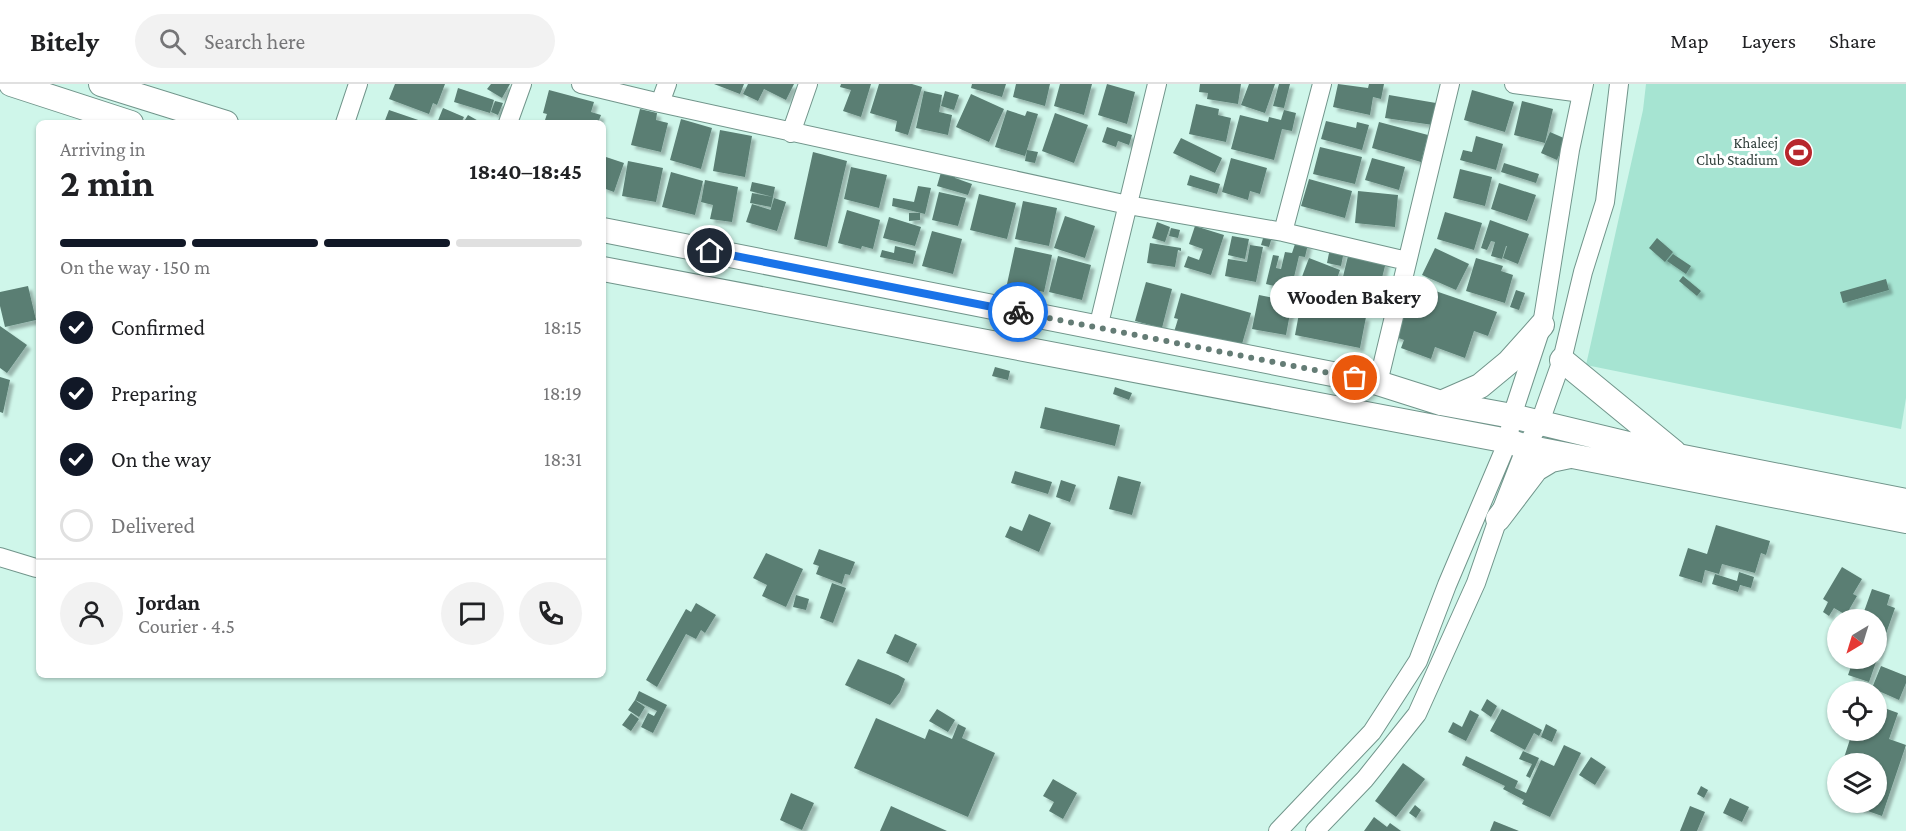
<!DOCTYPE html>
<meta charset="utf-8">
<style>
:root{--surface:#fff;--page:#f2f2f2;--text:#202124;--muted:#757577;--line:#e0e0e0;--accent:#111827}
body{margin:0;font-family:"Crimson Pro",serif;background:var(--page);color:var(--text);height:100vh;display:flex;flex-direction:column;font-size:22px;white-space:nowrap}
*{box-sizing:border-box;margin:0}
p{font-size:20px;color:var(--muted)}
.icon{flex:none;width:33px;height:33px;fill:none;stroke:currentColor;stroke-width:2;stroke-linecap:round;stroke-linejoin:round}
.map{position:relative;flex:1;overflow:hidden}
.details{position:absolute;left:36px;top:36px;width:570px;height:558px;display:flex;flex-direction:column;background:var(--surface);border-radius:9px;box-shadow:0 2px 4px #0004}
.details>*{flex:none}
.needle{width:39px;rotate:218deg}
.buttons{position:absolute;left:1827px;top:525px;display:grid;gap:12px}
.buttons a{display:grid;place-items:center;width:60px;height:60px;border-radius:50%;background:var(--surface);box-shadow:0 2px 4px #0004;font-size:30px}
.pin{position:absolute;display:grid;place-items:center;width:51px;height:51px;color:#fff;margin:-26px;border:3px solid #fff;border-radius:50%;box-shadow:0 2px 6px #0007}
.courier{position:absolute;display:grid;place-items:center;width:60px;height:60px;margin:-30px;border:4px solid #1a73e8;border-radius:50%;background:#fff;color:#222;box-shadow:0 2px 8px #0007}
.bubble{position:absolute;height:42px;border-radius:21px;background:var(--surface);box-shadow:0 2px 4px #0004;font-size:20px;font-weight:700;line-height:42px;text-align:center}
.summary em{font-style:normal;font-weight:700}
.summary div{display:flex;flex-direction:column-reverse}
.summary{display:flex;align-items:center;justify-content:space-between;height:102px;padding:0 24px}
h1{font-size:39px;font-weight:700;line-height:45px}
.bar{display:grid;grid-template-columns:repeat(4,1fr);gap:9px 6px;align-content:center;height:72px;padding:0 24px}
.bar i{height:8px;border-radius:4px;background:var(--line)}
.bar .on{background:var(--accent)}
.bar p{grid-column:span 4}
.line{display:flex;align-items:center;gap:15px;padding:0 24px;border-top:2px solid var(--line)}
.line div{flex:1}
.round{display:grid;place-items:center;flex:none;width:63px;height:63px;border-radius:32px;background:var(--page)}
ol{padding:0 24px;list-style:none}
li{display:flex;align-items:center;gap:18px;height:66px}
li p{margin-inline-start:auto}
li .icon{padding:6px;border-radius:50%;background:var(--accent);color:#fff;stroke-width:4}
li:last-child{color:var(--muted)}
li i{width:33px;height:33px;border:3px solid var(--line);border-radius:50%}
header{display:flex;align-items:center;gap:36px;box-sizing:border-box;height:84px;padding:0 30px;background:var(--surface);border-bottom:2px solid var(--line)}
header strong{font-size:28px}
nav{display:flex;gap:33px;margin-inline-start:auto;font-size:21px}
.search{width:420px;height:54px;background:var(--page);display:flex;align-items:center;gap:15px;box-sizing:border-box;padding:0 21px;border-radius:33px;color:var(--muted);font-size:22px}
.map>svg:first-child{display:block}
.green{fill:#a6e4d2}
.building{fill:#5a7e73;filter:url(#shadow)}
.lines{fill:none;stroke-linecap:round;stroke-linejoin:round}
.minor-casing{stroke:#71958b;stroke-width:20}
.major-casing{stroke:#71958b;stroke-width:26}
.minor{stroke:#fff;stroke-width:18}
.major{stroke:#fff;stroke-width:24}
.done{stroke:#647c75;stroke-width:6;stroke-dasharray:0 10.8}
.route{stroke:#1a73e8;stroke-width:8}
.labels{text-anchor:middle;dominant-baseline:central;stroke-width:6;stroke-linejoin:round;paint-order:stroke}
.poi-label{font-size:15px;fill:#2b3a36;stroke:#fff;text-anchor:end}
</style>
<header>
<strong>Bitely</strong>
<div class="search"><svg class="icon" aria-label="search" viewBox="0 0 24 24"><circle cx="10" cy="10" r="6"/><path d="M15 15l6 6"/></svg>Search here</div>
<nav><a>Map</a><a>Layers</a><a>Share</a></nav>
</header>
<div class="map">
<svg width="1906" height="747" viewBox="0 0 1906 747">
<defs>
<filter id="shadow"><feDropShadow dx="4" dy="4" stdDeviation="1.5" flood-color="#0004"/></filter>
</defs>
<rect width="100%" height="100%" fill="#cff6ea"/>
<path class="green" d="M1646 0H1906V314L1901 345 1586 281 1643 26Z"/>
<path class="building" d="M395 0H445L437 21 433 19 429 30 389 15Z
M491 0H510L502 14 487 5Z
M714 0H744L740 10Z
M748 0H794L786 16 764 5 758 17 743 10Z
M841 0H871L861 33 843 27 851 6 840 3Z
M879 0H912L922 3 908 51 895 47 897 37 870 29Z
M972 0H1006L1002 13 971 4Z
M1016 0H1050L1045 22 1013 13Z
M1060 0H1092L1084 31 1054 22Z
M1107 0 1135 8 1127 40 1098 31Z
M1200 0H1241L1238 20 1207 15 1208 9 1199 8Z
M1249 0H1275L1265 29 1241 21Z
M1279 0H1290L1284 24 1273 22Z
M1338 0 1368 4 1369 0H1384L1381 15 1373 13 1370 31 1333 23Z
M458 4 494 16 490 29 454 18Z
M549 6 594 18 591 28 601 31 598 39H544L547 30 543 29Z
M1472 6 1514 18 1505 48 1464 36Z
M924 7 942 11 939 28 952 31 948 51 916 44Z
M945 7 959 11 954 26 941 22Z
M971 10 1004 25 989 58 956 43Z
M1389 11 1436 19 1433 41 1385 34Z
M495 17 503 19 498 31 491 28Z
M1522 17 1553 25 1545 59 1514 51Z
M1196 20 1219 25 1218 31 1231 34 1226 58 1189 50Z
M443 24 464 33 461 39H437Z
M640 25 657 29 656 36 668 39 661 68 631 61Z
M389 26 427 39H384Z
M1007 26 1025 32 1027 27 1038 30 1025 72 995 63Z
M1284 26 1296 29 1292 47 1282 45 1274 76 1231 65 1240 31 1268 38 1269 33 1281 36Z
M1055 29 1088 41 1074 79 1042 67Z
M468 31 482 39H463Z
M681 35 712 44 701 85 670 76Z
M1326 37 1356 44 1357 38 1369 41 1362 66 1321 55Z
M1379 38 1428 51 1421 78 1372 64Z
M1107 43 1132 51 1129 61 1118 57 1116 63 1102 58Z
M720 46 752 52 745 93 713 87Z
M1550 48 1566 55 1557 76 1541 69Z
M1476 52 1503 60 1496 86 1460 76 1463 66 1472 68Z
M1181 54 1222 74 1215 89 1173 69Z
M1320 63 1362 73 1355 100 1313 90Z
M1027 66 1038 68 1035 79 1025 77Z
M813 68 847 77 827 163 794 155Z
M603 72 624 79 614 108 603 104Z
M1231 74 1267 84 1260 110 1250 107 1248 116 1222 108Z
M1372 74 1405 83 1399 106 1365 96Z
M628 77 663 84 656 118 622 112Z
M1504 79 1539 90 1536 99 1501 88Z
M851 83 887 91 879 124 844 115Z
M942 85 956 89 955 94 972 100 968 111 937 102Z
M1460 85 1492 93 1485 122 1453 114Z
M671 88 703 97 695 131 662 123Z
M1190 91 1220 100 1217 110 1187 101Z
M1309 95 1352 107 1345 134 1301 122Z
M705 96 738 103 732 138 710 135 713 121 701 118Z
M752 98 775 103 773 113 750 107Z
M1499 99 1536 111 1527 137 1491 125Z
M918 102 931 104 925 130 892 122 893 114 914 118Z
M1358 107 1398 111 1395 143 1355 139Z
M939 108 966 114 958 142 932 136Z
M752 109 773 113 771 123 750 119Z
M979 110 1016 119 1007 155 970 146Z
M774 114 786 118 777 147 746 138 752 120 771 126 770 128Z
M1023 117 1057 124 1049 162 1015 155Z
M847 126 880 136 873 165 862 162 861 165 838 159Z
M1445 128 1482 139 1474 166 1437 155Z
M909 129H920V136L909 137Z
M1065 132 1095 142 1085 174 1054 164Z
M889 133 921 143 915 162 883 154Z
M1490 136 1529 150 1518 180 1503 174 1507 162H1506L1502 175 1491 172 1495 158 1491 157 1487 166 1481 164Z
M1157 138 1170 143 1165 158 1152 154Z
M1195 142 1224 151 1211 191 1184 183 1188 172 1199 176 1203 165 1189 160Z
M1171 144 1180 146 1178 154 1169 152Z
M932 147 962 155 953 190 922 182Z
M1264 151 1272 153 1269 163 1261 161Z
M1232 152 1249 155 1245 175 1228 171Z
M1657 154 1673 168 1665 178 1649 164Z
M1296 157 1308 160 1305 173 1299 172 1291 206 1266 200 1273 171 1279 172 1276 184 1281 185 1285 168 1292 169Z
M1150 159 1181 164V167L1178 166 1175 183 1147 179Z
M1250 161 1263 163 1256 198 1225 192 1228 175 1247 178Z
M895 162 916 167 913 180 880 173 882 166 894 169Z
M1015 163 1052 171 1044 208 1007 200Z
M1330 164 1344 167 1341 182 1327 179Z
M1435 164 1469 180 1456 206 1422 191Z
M1349 168 1386 178 1375 222 1338 213Z
M1673 170 1691 182 1686 190 1667 177Z
M1058 172 1091 181 1082 216 1049 208Z
M1309 174 1340 186 1329 217 1297 206Z
M1476 174 1503 182 1501 187 1513 191 1505 219 1466 207Z
M1683 192 1701 207 1697 212 1679 197Z
M1886 195 1889 206 1843 219 1840 208Z
M1146 198 1172 205 1162 244 1135 237Z
M1412 199 1497 228 1488 252 1474 247 1465 274 1435 263 1431 275 1401 264 1404 256 1393 252Z
M28 202 36 236 5 243 0 222V208Z
M1516 206 1525 209 1519 226 1510 223Z
M1181 209 1251 229 1240 267 1174 248 1178 235 1174 234Z
M1259 211 1289 217 1288 223 1291 224 1286 251 1252 245Z
M1301 219 1366 233 1360 264 1295 251Z
M0 242 27 261 7 289 0 284Z
M995 283 1010 287 1008 296 992 292Z
M0 293 10 296 3 329 0 328Z
M1115 303 1132 309 1129 316 1113 310Z
M1045 323 1120 341 1115 362 1040 344Z
M1015 387 1052 398 1048 410 1011 399Z
M1118 392 1141 398 1132 431 1109 425Z
M1061 396 1076 401 1070 418 1056 413Z
M1029 430 1051 439 1039 468 1005 453 1010 442 1022 447Z
M1716 441 1770 457 1766 471 1761 469 1755 489 1722 480 1719 490 1705 486 1702 499 1679 492 1688 464 1707 470Z
M819 465 855 478 850 491 845 490 842 500 816 490 819 482 813 480Z
M766 469 803 485 786 523 762 512 767 501 753 494Z
M1842 483 1862 495 1853 510 1857 512 1846 531 1834 524 1829 532 1823 528 1828 518 1823 515Z
M1739 488 1754 493 1751 504 1740 501 1738 508 1712 500 1715 490 1737 497Z
M832 499 846 504 833 539 820 534Z
M1872 505 1890 511 1887 521 1895 524 1869 598 1848 591 1854 574H1876V536H1861Z
M796 511 809 515 806 526 793 523Z
M696 519 716 531 705 549 701 546 696 555 686 550 657 603 646 596 686 525 691 528Z
M895 550 917 560 908 579 886 569Z
M858 575 898 591 905 595 900 608 890 621 845 601Z
M1881 582 1906 592V599L1899 616 1872 604Z
M639 607 667 621 653 649 641 643 648 629 654 632 657 627 635 616Z
M1487 615 1497 622 1491 633 1481 626Z
M635 616 645 623 639 633 628 626Z
M1876 621 1898 629 1889 655 1906 661 1882 732 1845 719 1876 718V680H1842L1853 646H1876Z
M937 625 955 636 948 648 929 637Z
M1502 625 1542 646 1539 652 1534 649 1525 666 1490 647Z
M1470 626 1479 631 1466 657 1448 648 1453 638 1462 643Z
M631 629 639 635 631 647 622 641Z
M876 634 925 655 929 645 952 655 958 640 966 644 962 654 995 669 968 733 854 684Z
M1546 640 1557 646 1552 658 1541 653Z
M1564 661 1581 669 1550 733 1522 720 1524 716 1503 705 1505 702 1462 681 1466 672 1518 697 1515 704 1526 709 1541 676 1554 682Z
M1523 667 1539 674 1530 694 1526 692 1532 680 1519 675Z
M1591 673 1606 683 1595 701 1579 691Z
M1403 679 1425 695 1396 733 1375 717Z
M1053 695 1077 709 1063 735 1049 727 1054 718 1043 712Z
M1701 702 1708 706 1704 714 1697 710Z
M791 709 814 719 802 746 780 736Z
M1730 714 1749 723 1742 738 1723 729Z
M1415 721 1421 726 1416 734 1409 729Z
M891 722 947 747H880Z
M1690 722 1705 728 1697 747H1680Z
M1374 733 1387 743 1390 739 1401 747H1364Z
M1494 737 1519 747H1490Z"/>
<g class="lines">
<defs>
<path id="minor" d="M581 0 660 19
M667 0 660 19 1128 121 1283 148 1322 0
M1514 0 1582 9
M345 39 358 0
M508 39 522 0
M791 49 808 0
M1283 148 1407 177
M1098 244 1157 0
M1378 299 1450 0
M0 473 36 484
M1278 747 1372 648 1418 577 1447 501 1508 357 1512 332 1542 241 1570 66 1584 0
M1315 747 1365 695 1417 630 1476 499 1498 435 1526 363 1540 338 1562 276 1583 188 1605 118 1619 0"/>
<path id="major" d="M11 0 131 39
M101 0 226 39
M603 146 1378 299 1441 319 1512 332 1678 372 1906 417
M603 185 1508 357 1526 363 1906 437
M1562 276 1674 368
M1441 319 1480 302 1509 278 1542 241
M1498 435 1536 385 1551 376 1570 372"/>
</defs>
<use href="#minor" class="minor-casing"/>
<use href="#major" class="major-casing"/>
<use href="#minor" class="minor"/>
<use href="#major" class="major"/>
</g>
<g class="lines">
<path class="done" d="M1018 228 1355 294"/>
<path class="route" d="M710 167 1018 228"/>
</g>
<defs>
<symbol id="stadium-disc" viewBox="-11 -11 22 22"><circle r="9.5" fill="#b7272d" stroke="#fff"/><path d="M0-5a6.5 5 0 1 0 0 10a6.5 5 0 1 0 0-10ZM-3.5-1.8h7v3.6h-7Z" fill="#fff"/></symbol>
</defs>
<g fill-rule="evenodd">
<use href="#stadium-disc" x="1782" y="52" width="33" height="33"/>
</g>
<g class="labels">
<g class="poi-label">
<text x="1778" y="59">Khaleej<tspan x="1778" dy="17">Club Stadium</tspan></text>
</g>
</g>
</svg>
<div class="buttons">
<a><svg class="needle" viewBox="-14 -14 28 28"><path d="M0-13l5 13h-10z" fill="#e53935"/><path d="M0 13l5-13h-10z" fill="#757577"/></svg></a>
<a><svg class="icon" aria-label="locate" viewBox="0 0 24 24"><circle cx="12" cy="12" r="6"/><path d="M12 2v4M12 18v4M2 12h4M18 12h4"/></svg></a>
<a><svg class="icon" aria-label="layers" viewBox="0 0 24 24"><path d="M12 4l9 5-9 5-9-5zM3 14l9 5 9-5"/></svg></a>
</div>
<div class="pin" style="left:1355px;top:294px;background:#ea580c"><svg class="icon" aria-label="bag" viewBox="0 0 24 24"><path d="M5 8h14l-1 12H6zM9 8a3 3 0 0 1 6 0"/></svg></div>
<div class="pin" style="left:710px;top:167px;background:#1f2937"><svg class="icon" aria-label="home" viewBox="0 0 24 24"><path d="M3 11l9-7 9 7M6 9v11h12V9"/></svg></div>
<div class="courier" style="left:1018px;top:228px"><svg class="icon" aria-label="bike" viewBox="0 0 24 24"><circle cx="6" cy="16" r="4"/><circle cx="18" cy="16" r="4"/><path d="M6 16l4-8h5l3 8M10 8l3 8H6M13 5h3"/></svg></div>
<div class="bubble" style="left:1270px;top:192px;width:168px">Wooden Bakery</div>
<section class="details">
<div class="summary"><div><h1>2 min</h1><p>Arriving in</p></div><em>18:40–18:45</em></div>
<div class="bar"><i class="on"></i><i class="on"></i><i class="on"></i><i></i><p>On the way · 150 m</p></div>
<ol>
<li><svg class="icon" aria-label="check" viewBox="0 0 24 24"><path d="M5 12l5 5 9-10"/></svg>Confirmed<p>18:15</p></li>
<li><svg class="icon" aria-label="check" viewBox="0 0 24 24"><path d="M5 12l5 5 9-10"/></svg>Preparing<p>18:19</p></li>
<li><svg class="icon" aria-label="check" viewBox="0 0 24 24"><path d="M5 12l5 5 9-10"/></svg>On the way<p>18:31</p></li>
<li><i></i>Delivered</li>
</ol>
<div class="line" style="height:108px"><a class="round"><svg class="icon" aria-label="person" viewBox="0 0 24 24"><circle cx="12" cy="8" r="4"/><path d="M4 21q1-7 8-7t8 7"/></svg></a><div><b>Jordan</b><p>Courier · 4.5</p></div><a class="round"><svg class="icon" aria-label="chat" viewBox="0 0 24 24"><path d="M4 5h16v11H9l-5 4z"/></svg></a><a class="round"><svg class="icon" aria-label="phone" viewBox="0 0 24 24"><path d="M5 4h4l2 5-3 2q2 4 5 5l2-3 5 2v4C11 20 4 13 5 4z"/></svg></a></div>
</section>
</div>
